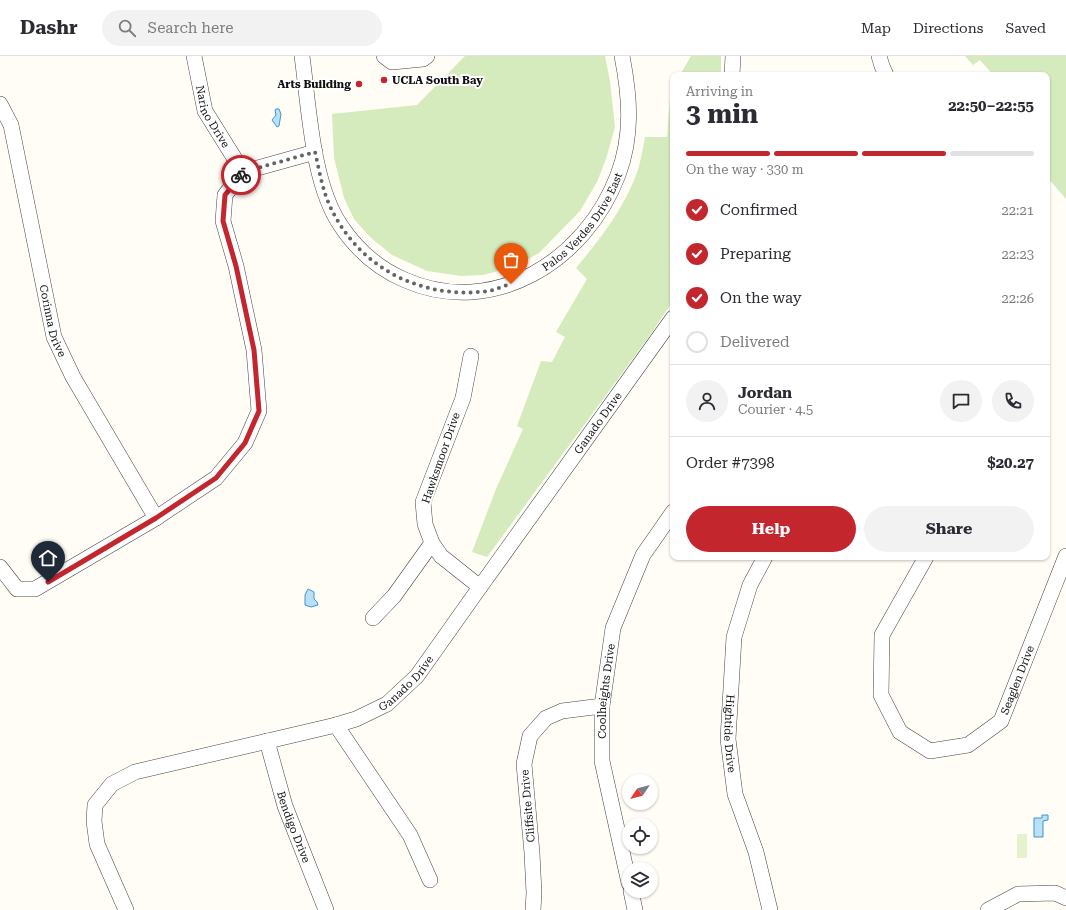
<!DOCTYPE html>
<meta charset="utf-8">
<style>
:root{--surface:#fff;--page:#f2f2f3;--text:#2b2b33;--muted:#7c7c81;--line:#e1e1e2;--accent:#c4262e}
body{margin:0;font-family:"Roboto Serif",serif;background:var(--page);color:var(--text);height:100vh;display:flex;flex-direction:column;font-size:15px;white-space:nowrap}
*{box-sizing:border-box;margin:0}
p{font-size:13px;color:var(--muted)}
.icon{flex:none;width:22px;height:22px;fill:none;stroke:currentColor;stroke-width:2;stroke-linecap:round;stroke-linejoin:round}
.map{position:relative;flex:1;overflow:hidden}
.details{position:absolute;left:670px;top:16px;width:380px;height:488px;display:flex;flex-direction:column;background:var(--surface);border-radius:8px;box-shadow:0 1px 3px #0004}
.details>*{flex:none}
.needle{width:26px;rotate:235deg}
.buttons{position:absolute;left:622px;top:718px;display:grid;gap:8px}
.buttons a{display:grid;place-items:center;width:36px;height:36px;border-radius:50%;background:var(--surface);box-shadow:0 1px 3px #0004;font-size:20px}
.pin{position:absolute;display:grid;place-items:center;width:34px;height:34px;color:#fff;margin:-41px -17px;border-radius:50% 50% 50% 0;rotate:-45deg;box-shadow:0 0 4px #0007}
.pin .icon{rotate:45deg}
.courier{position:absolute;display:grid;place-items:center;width:40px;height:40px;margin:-20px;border:3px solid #c4262e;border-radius:50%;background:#fff;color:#222;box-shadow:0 1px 5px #0007}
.head em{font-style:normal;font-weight:700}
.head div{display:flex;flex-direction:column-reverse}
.head{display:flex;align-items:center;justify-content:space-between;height:68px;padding:0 16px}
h1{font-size:26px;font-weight:700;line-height:30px}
.bar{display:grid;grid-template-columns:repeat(4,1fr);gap:6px 4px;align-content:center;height:48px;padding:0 16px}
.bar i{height:5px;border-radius:3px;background:var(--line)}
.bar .active{background:var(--accent)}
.bar p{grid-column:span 4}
.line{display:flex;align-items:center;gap:10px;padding:0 16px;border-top:1px solid var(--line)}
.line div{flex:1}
.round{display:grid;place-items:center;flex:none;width:42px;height:42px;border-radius:21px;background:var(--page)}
ol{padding:0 16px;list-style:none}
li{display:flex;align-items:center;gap:12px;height:44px}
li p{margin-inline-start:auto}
li .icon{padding:4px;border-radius:50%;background:var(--accent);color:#fff;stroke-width:4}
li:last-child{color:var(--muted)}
li i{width:22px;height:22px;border:2px solid var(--line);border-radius:50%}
.cta{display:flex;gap:8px;margin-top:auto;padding:8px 16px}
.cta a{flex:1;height:46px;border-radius:24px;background:var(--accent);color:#fff;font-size:16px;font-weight:700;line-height:46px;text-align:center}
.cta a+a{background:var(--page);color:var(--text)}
header{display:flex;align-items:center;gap:24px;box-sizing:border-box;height:56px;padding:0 20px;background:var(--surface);border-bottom:1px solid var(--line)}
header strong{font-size:19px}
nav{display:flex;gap:22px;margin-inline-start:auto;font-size:14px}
.search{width:280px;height:36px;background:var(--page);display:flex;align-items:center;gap:10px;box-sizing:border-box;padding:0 14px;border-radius:22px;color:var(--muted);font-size:15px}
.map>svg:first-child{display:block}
.green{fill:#d5ebbd}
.pitch{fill:#e6f2cf}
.water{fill:#b9e0f7;stroke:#3f96cf}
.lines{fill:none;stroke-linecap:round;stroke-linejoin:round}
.minor-casing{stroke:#444;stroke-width:16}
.minor{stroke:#fff;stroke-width:15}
.done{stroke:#646461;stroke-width:4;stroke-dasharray:0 7.2}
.route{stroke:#c4262e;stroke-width:5}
.poi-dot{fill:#c4262e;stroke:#fff;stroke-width:1.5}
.labels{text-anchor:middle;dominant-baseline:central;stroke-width:4;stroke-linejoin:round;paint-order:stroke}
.poi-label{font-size:11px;font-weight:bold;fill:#111;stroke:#fff;text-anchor:start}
.street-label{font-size:11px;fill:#111;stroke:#fff}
</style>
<header>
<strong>Dashr</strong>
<div class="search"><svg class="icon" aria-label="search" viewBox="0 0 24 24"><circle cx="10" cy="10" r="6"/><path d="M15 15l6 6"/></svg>Search here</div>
<nav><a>Map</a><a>Directions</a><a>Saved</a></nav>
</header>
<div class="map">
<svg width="1066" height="854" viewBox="0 0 1066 854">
<rect width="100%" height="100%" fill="#fffdf5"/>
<path class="green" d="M465 0H605L610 25 615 71 606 103 597 126 580 155 539 197 516 210 483 219 461 220 427 215 392 199 370 181 354 163 344 142 334 102 332 58 417 49Z
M691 0H721V19H680Z
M965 0H1066V143L1047 121V19H993L980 4 973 9Z
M673 36V245L648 282 487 501 472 496 496 433 523 373 517 370 541 305 552 306 565 281 556 276 587 223 576 212C601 182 625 151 638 114 641 103 643 92 645 81H667L670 43Z"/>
<path class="pitch" d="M1017 778H1027V802H1017Z"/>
<path class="water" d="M276 53H279L281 58 279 70 277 71 272 64 276 59 275 54Z
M308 533 314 536V543L317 546 318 549 311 551 305 549V539Z
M1042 759H1048V764L1043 765V781H1034V762H1042Z"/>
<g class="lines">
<defs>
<g id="minor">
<path id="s1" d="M194 0 205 55 243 116"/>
<path id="s2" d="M302 0C309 51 312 128 341 170 357 194 379 213 405 224 494 263 586 204 618 119 633 79 630 41 622 0"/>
<path d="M384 0 392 6 423 3 427 0"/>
<path d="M879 0 882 10 886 19"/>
<path d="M732 19 733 0"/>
<path id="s3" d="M0 48 11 69 54 281 73 321 156 462"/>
<path d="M471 300 463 342 423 446 425 468 432 487 441 500 480 531"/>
<path id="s4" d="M765 501 750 529 734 581 728 683 735 738 756 796 770 854"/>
<path id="s5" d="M926 501 882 579 881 639 900 676 930 695 968 689 1001 665 1066 500"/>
<path d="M0 511 17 533H35L156 462 216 422 245 387 259 355 254 294 236 210 223 165 225 139 243 116 315 96"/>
<path d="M373 562 394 540 432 487"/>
<path d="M336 669 410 779 430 824"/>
<path id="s6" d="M267 685 285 750 326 854"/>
<path id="s7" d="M629 827 602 705V650L613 572 643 499 673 456"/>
<path d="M631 835 635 854"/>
<path id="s8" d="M126 854 97 788 94 765 95 749 112 728 135 716 336 669 356 663 387 648 417 620 480 531 673 262"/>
<path d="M533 854 534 837 532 797 524 708 530 680 546 662 562 655 602 650"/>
<path d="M988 854 1018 838 1055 837 1066 842"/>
</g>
</defs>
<use href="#minor" class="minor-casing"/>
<use href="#minor" class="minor"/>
</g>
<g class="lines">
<path class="done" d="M241 119 243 116 315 96C319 113 322 132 329 148 357 211 420 244 488 235 495 234 503 230 511 228"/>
<path class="route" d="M48 526 156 462 216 422 245 387 259 355 254 294 236 210 223 165 225 139 241 119"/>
</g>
<g class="poi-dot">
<circle cx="384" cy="24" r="4"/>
<circle cx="359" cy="28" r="4"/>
</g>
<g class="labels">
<g class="poi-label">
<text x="392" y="24">UCLA South Bay</text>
<text x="351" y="28" text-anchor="end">Arts Building</text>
</g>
<g class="street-label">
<text stroke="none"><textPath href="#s1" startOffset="64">Narino Drive</textPath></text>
<text stroke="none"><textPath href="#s2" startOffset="467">Palos Verdes Drive East</textPath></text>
<text stroke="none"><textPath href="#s3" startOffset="224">Corinna Drive</textPath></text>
<text stroke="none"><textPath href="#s8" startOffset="778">Ganado Drive</textPath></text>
<text transform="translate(441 402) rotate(-71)">Hawksmoor Drive</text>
<text stroke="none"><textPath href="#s5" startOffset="350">Seaglen Drive</textPath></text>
<text stroke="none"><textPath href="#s8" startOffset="454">Ganado Drive</textPath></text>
<text stroke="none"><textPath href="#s7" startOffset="195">Coolheights Drive</textPath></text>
<text stroke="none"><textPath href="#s4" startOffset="183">Hightide Drive</textPath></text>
<text transform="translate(528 750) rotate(-95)">Cliffsite Drive</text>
<text stroke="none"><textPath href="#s6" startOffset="90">Bendigo Drive</textPath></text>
</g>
</g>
</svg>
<div class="buttons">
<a><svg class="needle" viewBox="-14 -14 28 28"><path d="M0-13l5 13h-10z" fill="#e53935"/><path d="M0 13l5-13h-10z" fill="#7c7c81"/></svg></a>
<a><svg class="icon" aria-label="locate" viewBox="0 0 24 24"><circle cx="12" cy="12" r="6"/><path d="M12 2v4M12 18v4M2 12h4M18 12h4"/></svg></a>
<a><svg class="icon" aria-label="layers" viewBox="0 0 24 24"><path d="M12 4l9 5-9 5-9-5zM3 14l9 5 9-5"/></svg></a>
</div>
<div class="pin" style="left:511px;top:228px;background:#ea580c"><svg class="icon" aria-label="bag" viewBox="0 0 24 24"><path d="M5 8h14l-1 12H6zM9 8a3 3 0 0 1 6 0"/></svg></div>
<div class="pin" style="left:48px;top:526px;background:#1f2937"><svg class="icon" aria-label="home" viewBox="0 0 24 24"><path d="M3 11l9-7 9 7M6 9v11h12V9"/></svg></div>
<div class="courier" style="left:241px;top:119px"><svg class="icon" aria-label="bike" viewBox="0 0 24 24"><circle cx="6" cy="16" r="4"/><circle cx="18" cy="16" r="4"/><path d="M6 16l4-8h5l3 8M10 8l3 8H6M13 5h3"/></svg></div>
<section class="details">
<div class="head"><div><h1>3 min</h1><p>Arriving in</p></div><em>22:50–22:55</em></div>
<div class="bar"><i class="active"></i><i class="active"></i><i class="active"></i><i></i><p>On the way · 330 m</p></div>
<ol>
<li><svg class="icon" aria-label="check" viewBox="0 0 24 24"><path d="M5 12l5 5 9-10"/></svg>Confirmed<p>22:21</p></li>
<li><svg class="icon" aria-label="check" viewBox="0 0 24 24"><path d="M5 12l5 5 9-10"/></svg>Preparing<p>22:23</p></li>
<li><svg class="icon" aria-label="check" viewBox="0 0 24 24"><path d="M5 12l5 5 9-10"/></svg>On the way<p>22:26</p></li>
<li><i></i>Delivered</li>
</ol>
<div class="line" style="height:72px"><a class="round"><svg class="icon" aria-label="person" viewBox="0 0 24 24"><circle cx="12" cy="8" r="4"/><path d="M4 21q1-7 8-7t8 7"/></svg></a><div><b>Jordan</b><p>Courier · 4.5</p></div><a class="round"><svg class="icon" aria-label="chat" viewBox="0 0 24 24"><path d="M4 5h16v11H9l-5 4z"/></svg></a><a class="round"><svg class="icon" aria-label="phone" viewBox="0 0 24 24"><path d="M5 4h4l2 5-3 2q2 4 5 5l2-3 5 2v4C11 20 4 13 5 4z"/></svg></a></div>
<div class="line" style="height:52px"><div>Order #7398</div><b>$20.27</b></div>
<div class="cta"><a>Help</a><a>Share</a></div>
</section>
</div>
